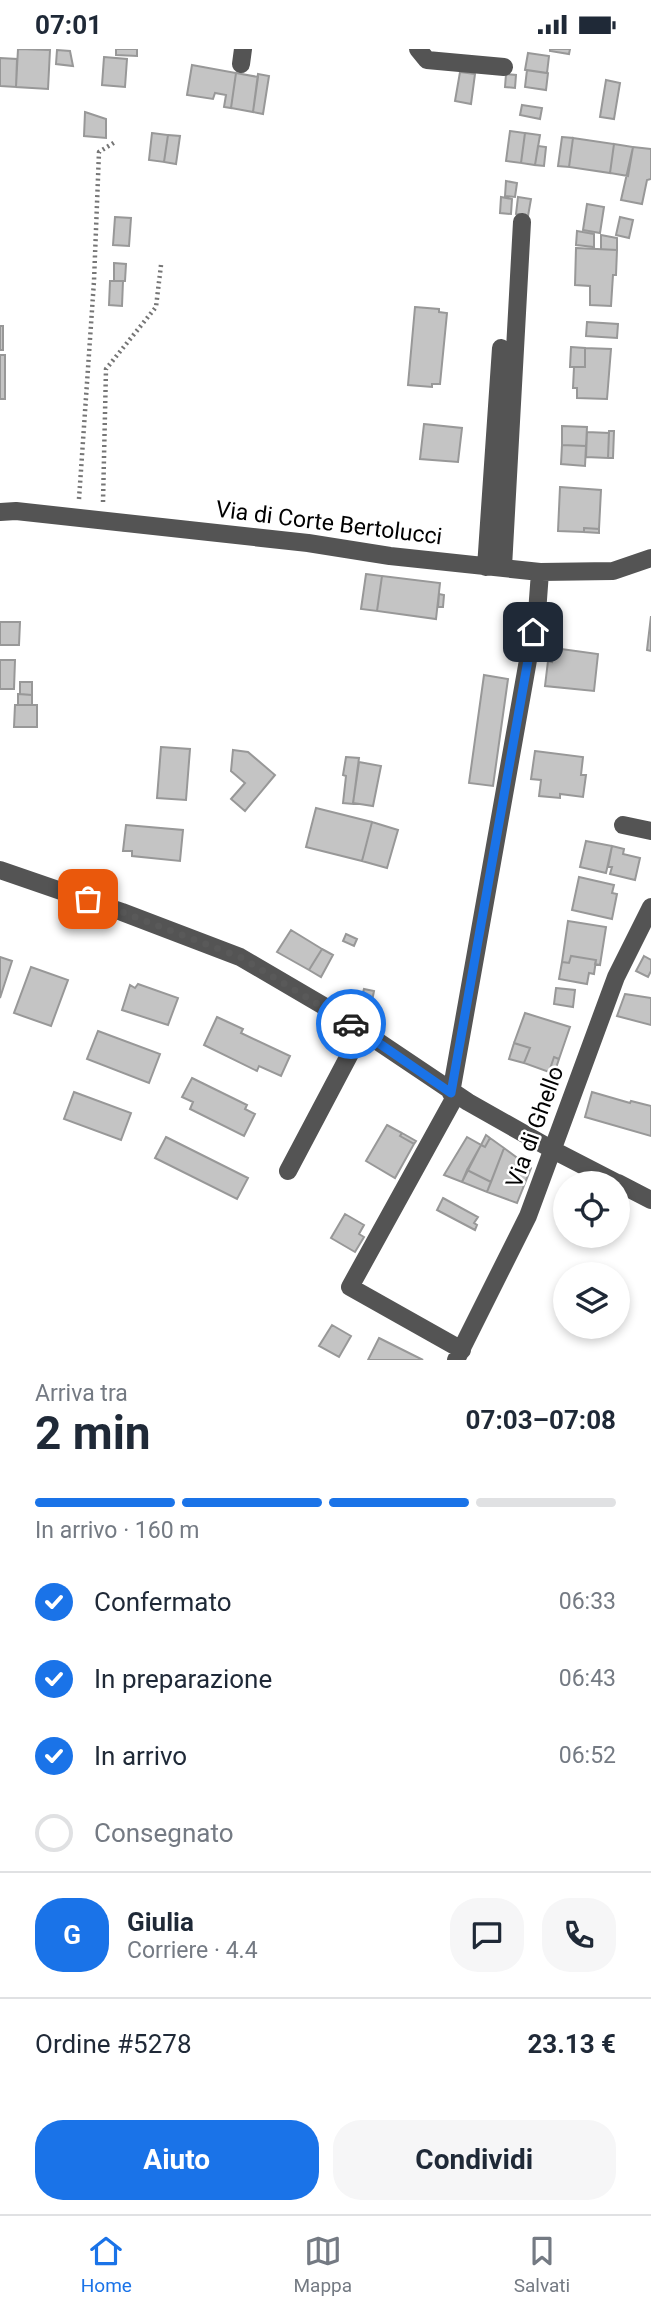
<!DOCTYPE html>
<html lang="it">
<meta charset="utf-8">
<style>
:root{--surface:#fff;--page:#f6f6f7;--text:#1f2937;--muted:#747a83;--line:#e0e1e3;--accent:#1a73e8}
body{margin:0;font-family:Roboto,sans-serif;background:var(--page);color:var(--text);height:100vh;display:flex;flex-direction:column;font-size:26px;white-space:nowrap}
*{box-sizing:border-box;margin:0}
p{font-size:23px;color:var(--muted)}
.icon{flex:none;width:38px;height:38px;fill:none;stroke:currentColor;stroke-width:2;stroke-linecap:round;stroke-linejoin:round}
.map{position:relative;height:1311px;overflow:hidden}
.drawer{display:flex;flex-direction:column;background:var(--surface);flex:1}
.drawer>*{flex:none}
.controls{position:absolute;left:553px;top:1122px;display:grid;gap:14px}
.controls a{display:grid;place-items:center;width:77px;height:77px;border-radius:50%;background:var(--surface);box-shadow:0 4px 10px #0003;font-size:35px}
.pin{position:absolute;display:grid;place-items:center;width:60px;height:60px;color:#fff;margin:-30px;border-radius:14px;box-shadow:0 4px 10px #0006}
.courier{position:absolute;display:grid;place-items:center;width:70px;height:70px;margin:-35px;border:5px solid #1a73e8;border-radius:50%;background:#fff;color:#222;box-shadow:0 2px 9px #0007}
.headline em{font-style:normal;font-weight:700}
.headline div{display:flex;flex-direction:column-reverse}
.headline{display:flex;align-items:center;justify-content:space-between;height:119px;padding:0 35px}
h1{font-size:46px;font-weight:700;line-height:52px}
.bar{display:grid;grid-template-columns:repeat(4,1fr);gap:10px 7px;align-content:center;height:84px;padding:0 35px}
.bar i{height:9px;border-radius:5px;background:var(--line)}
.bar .on{background:var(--accent)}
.bar p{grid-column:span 4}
.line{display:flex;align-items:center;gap:18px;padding:0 35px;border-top:2px solid var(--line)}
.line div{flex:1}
.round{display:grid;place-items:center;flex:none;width:74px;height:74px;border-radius:28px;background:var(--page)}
ol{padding:0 35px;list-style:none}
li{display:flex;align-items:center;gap:21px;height:77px}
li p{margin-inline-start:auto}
li .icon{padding:7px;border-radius:50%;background:var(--accent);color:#fff;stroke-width:4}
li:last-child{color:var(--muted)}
li i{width:38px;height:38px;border:4px solid var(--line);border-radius:50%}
.action{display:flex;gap:14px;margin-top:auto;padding:14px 35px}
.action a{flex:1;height:80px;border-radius:28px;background:var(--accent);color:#fff;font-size:28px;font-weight:700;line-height:80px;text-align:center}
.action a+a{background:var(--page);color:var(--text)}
.status{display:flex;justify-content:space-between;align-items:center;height:49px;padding:0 35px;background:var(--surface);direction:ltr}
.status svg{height:19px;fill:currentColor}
.tab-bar{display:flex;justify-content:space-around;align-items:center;height:98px;border-top:2px solid var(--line);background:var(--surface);font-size:19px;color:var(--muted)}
.tab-bar a{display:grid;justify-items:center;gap:4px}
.tab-bar .on{color:var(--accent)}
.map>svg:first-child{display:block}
.building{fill:#c4c4c4;stroke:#989898;stroke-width:2}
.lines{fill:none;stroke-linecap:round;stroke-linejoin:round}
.path{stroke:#767676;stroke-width:4.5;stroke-dasharray:2 3.5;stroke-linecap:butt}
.minor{stroke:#545454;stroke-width:18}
.done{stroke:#595959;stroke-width:7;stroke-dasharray:0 12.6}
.route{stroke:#1a73e8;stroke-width:9}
.labels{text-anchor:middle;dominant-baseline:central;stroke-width:5;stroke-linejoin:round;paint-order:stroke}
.street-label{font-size:23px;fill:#000;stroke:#fff}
</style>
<div class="status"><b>07:01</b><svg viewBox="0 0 49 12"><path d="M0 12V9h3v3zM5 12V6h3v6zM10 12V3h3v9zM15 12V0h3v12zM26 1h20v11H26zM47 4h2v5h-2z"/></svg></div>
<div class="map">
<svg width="651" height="1311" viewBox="0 0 651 1311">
<rect width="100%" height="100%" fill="#fff"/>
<path class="building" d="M18 0 50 1 48 40 16 38Z
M116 0H137V7L116 6Z
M550 0H570L569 5 550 2Z
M57 1 70 2 73 17 56 15Z
M528 4 549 7 547 24 525 21Z
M104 8 127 10 125 38 102 36Z
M0 9 17 10 16 38 0 37Z
M192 16 236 24 231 59 224 58 226 46 215 44 213 50 187 46Z
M527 21 548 24 546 41 525 38Z
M460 23 475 25 471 55 455 52Z
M236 24 258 28 253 63 231 59Z
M258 25 269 27 263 65 253 63Z
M506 25 516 26 515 39 505 38Z
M606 31 620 34 614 70 600 68Z
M522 56 542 59 540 70 520 66Z
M85 63 106 70V89L84 87Z
M510 82 525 84 521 114 506 112Z
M152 84 168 86 164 113 149 111Z
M525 84 540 86 535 116 521 114Z
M168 86 180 87 176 115 164 113Z
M562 88 573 89 569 118 558 117Z
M573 89 614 95 610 124 569 118Z
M614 95 633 98 628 127 610 124Z
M538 97 546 98 544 117 535 116Z
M633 98 651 100V130L647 131 642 155 621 151Z
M506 132 517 134 515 148 505 147Z
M501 148 512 150 511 165 500 164Z
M518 148 531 150 528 167 516 165Z
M587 155 604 158 600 184 583 181Z
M115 168 131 169 129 197 113 196Z
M620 168 633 171 629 189 616 186Z
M577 182 594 185V198L576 196Z
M601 186 617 189V201H601Z
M576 199 617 201 616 226H613L611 257 590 256V237L575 236Z
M114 214 126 215 125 232H114Z
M110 232H123L122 257 109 256Z
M415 258 439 260V263L447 264 440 335H432V338L408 336Z
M587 273 618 275 617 289 586 287Z
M0 277H3V301H0Z
M571 298 585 299V318H570Z
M585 299 611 300 607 350 577 349V339H573L574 318H585Z
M0 306H5V350H0Z
M424 375 462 379 458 413 420 410Z
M562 377 587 378 586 397 562 396Z
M609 382H614L613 409H608Z
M587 383 609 384 608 409 586 408Z
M562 396 586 397 585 417 561 415Z
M560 438 601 441 599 480 584 479V483L558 482Z
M584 479 599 480V484L584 483Z
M366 525 382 527 377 562 361 560Z
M382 527 440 534 436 570 377 562Z
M439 545 444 546 443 558H438Z
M651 567V602L647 601Z
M0 573H20L19 596H0Z
M554 599 598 605 594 642 545 637 548 612 552 613Z
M0 611H15L14 640H0Z
M484 626 508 630 493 737 469 734Z
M20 633H32V646L20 645Z
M18 645 32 646V656H18Z
M15 656H37V678H14Z
M161 698 190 700 186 751 157 749Z
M233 701 248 703 275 726 245 762 231 750 245 734 231 722Z
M535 702 583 708 581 726H586L583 748 560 745V749L539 747 541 731 531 730Z
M346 708 359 709 353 755 343 754 346 727 343 726Z
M359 713 381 717 373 757 353 754Z
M316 759 372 773 362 812 306 798Z
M372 773 398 781 387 819 362 812Z
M126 776 183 781 180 812 132 807V802H123Z
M586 792 612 797 606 824 580 818Z
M612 797 624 800 623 805 640 809 635 831 610 825 612 818H608Z
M579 828 614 836 612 844 617 845 612 870 572 861Z
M568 872 606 878 600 916 595 915 596 911 571 907 569 914 562 913Z
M291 881 322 900 309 921 277 903Z
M346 885 357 890 354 897 343 892Z
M322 900 333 906 321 928 309 921Z
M571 907 596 911 594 925 589 924 587 935 559 930 562 913 569 914Z
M644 907 651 911V922L648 928 636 922Z
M0 908 12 912 0 949Z
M31 918 68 931 51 977 14 964Z
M138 935 178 949 168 976 122 961 130 936 135 939Z
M556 939 575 941 573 958 554 955Z
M364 940 374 942 372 952 361 950Z
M625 945 651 949V976L617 967Z
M525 964 570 978 559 1010 554 1008 549 1023 524 1014 530 999 514 994Z
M217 968 243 980 241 984 290 1007 281 1027 259 1017 257 1022 204 996Z
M98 982 160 1005 149 1034 87 1010Z
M514 994 530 999 524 1014 509 1010Z
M554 1008 559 1010 554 1025 549 1023Z
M192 1029 247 1056 245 1060 255 1065 244 1087 190 1060 193 1053 182 1048Z
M74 1043 131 1064 121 1091 64 1070Z
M592 1043 630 1054 631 1052 651 1057V1087L585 1068Z
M387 1076 402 1084 400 1087 414 1095 395 1129 366 1112Z
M402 1084 416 1092 414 1095 400 1087Z
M486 1086 490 1089 485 1098 481 1096Z
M166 1088 248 1129 237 1150 155 1109Z
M467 1088 481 1096 462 1133 444 1126Z
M490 1089 504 1099 491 1133 467 1121 481 1096 485 1098Z
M504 1099 531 1119 517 1154 487 1143Z
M467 1121 491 1133 487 1143 462 1133Z
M443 1149 478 1168 474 1174 477 1176 475 1181 437 1161Z
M345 1165 364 1176 359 1185 364 1188 355 1203 331 1189Z
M332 1276 351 1287 339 1308 319 1297Z
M379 1289 423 1311H368Z"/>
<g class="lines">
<path class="path" d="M79 450 94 232 99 103 115 93
M103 453 106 320 156 258 161 216"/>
<path class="minor" d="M418 0 427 11 504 18
M241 15 243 0
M0 463 16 462 308 494 390 507 540 523 613 522 651 509
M486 518 501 299
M503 518 522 173
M537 564 540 523
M623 776 651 782
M0 821 122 863 240 908 334 963 468 1053 553 1101 617 1134
M451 1044 533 583
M456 1046 350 1238 462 1301
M288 1122 362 982
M618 1134 651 1151
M456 1311 528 1167 616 928 651 858"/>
</g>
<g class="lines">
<path class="done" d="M88 850 240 908 351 975"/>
<path class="route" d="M351 975 451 1044 533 583"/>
</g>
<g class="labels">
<g class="street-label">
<text transform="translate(329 474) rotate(7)">Via di Corte Bertolucci</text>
<text transform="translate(535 1078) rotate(-70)">Via di Ghello</text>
</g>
</g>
</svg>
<div class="controls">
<a><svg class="icon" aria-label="locate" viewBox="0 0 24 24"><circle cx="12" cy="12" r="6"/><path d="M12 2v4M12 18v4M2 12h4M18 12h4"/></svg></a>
<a><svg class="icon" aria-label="layers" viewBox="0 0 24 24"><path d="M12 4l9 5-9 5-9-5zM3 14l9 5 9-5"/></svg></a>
</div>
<div class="pin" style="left:88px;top:850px;background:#ea580c"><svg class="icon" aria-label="bag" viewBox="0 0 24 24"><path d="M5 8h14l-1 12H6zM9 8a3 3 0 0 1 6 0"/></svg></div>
<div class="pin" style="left:533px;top:583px;background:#1f2937"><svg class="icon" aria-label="home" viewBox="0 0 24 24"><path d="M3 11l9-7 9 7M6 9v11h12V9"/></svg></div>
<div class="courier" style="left:351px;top:975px"><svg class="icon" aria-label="car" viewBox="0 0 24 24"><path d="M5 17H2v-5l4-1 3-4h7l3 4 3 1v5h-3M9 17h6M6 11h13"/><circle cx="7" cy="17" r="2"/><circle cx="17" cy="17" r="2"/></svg></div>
</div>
<section class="drawer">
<div class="headline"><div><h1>2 min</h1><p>Arriva tra</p></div><em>07:03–07:08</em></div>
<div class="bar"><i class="on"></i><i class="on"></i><i class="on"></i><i></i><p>In arrivo · 160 m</p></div>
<ol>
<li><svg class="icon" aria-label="check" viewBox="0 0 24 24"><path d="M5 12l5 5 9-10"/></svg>Confermato<p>06:33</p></li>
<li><svg class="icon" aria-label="check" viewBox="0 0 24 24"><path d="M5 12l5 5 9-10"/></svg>In preparazione<p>06:43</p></li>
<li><svg class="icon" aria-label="check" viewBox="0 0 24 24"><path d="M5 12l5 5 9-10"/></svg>In arrivo<p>06:52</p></li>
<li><i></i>Consegnato</li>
</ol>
<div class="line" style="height:126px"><b class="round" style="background:var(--accent);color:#fff">G</b><div><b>Giulia</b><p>Corriere · 4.4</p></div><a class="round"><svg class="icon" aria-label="chat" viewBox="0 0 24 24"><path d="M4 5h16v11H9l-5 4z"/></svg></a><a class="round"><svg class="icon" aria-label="phone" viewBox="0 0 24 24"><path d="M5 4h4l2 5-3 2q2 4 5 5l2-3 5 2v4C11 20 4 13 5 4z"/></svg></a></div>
<div class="line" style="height:91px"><div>Ordine #5278</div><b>23.13 €</b></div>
<div class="action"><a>Aiuto</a><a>Condividi</a></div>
</section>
<nav class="tab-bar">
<a class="on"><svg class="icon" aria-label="home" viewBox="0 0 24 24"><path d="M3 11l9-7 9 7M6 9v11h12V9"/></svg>Home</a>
<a><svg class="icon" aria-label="map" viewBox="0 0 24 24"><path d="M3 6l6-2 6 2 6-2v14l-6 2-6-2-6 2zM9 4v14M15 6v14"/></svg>Mappa</a>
<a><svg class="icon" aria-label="saved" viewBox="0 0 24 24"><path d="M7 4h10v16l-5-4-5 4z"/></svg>Salvati</a>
</nav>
